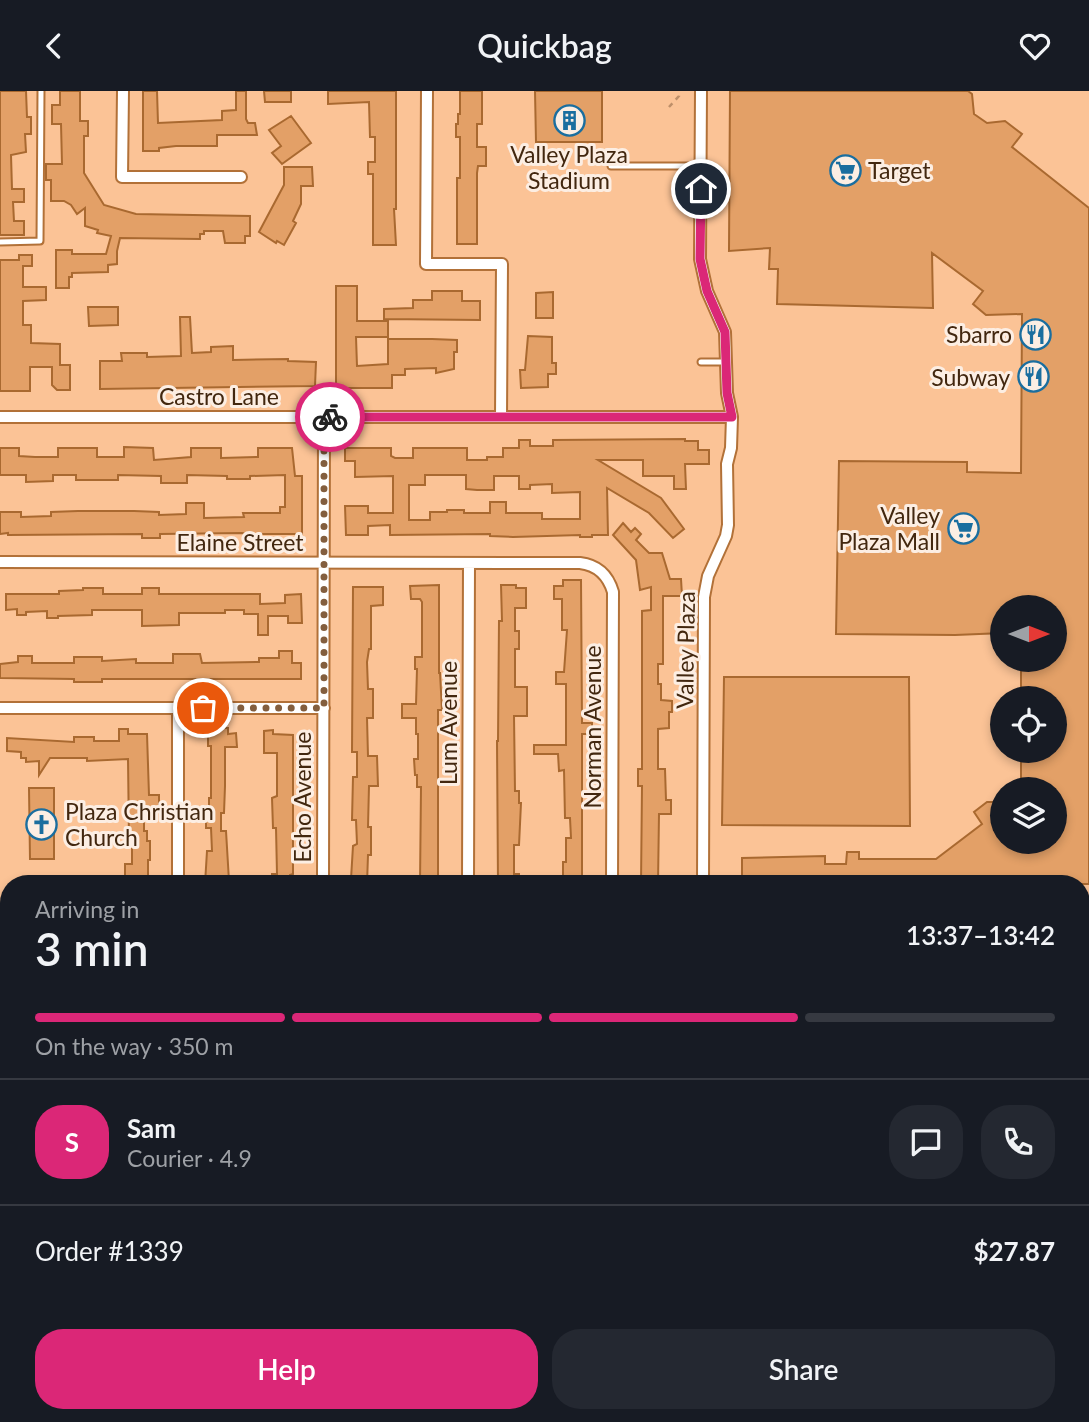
<!DOCTYPE html>
<meta charset="utf-8">
<style>
:root{--surface:#171b24;--page:#242831;--text:#f1f3f6;--muted:#9ea1a6;--line:#363941;--accent:#db2777}
body{margin:0;font-family:Lato,sans-serif;background:var(--page);color:var(--text);height:100vh;display:flex;flex-direction:column;font-size:26px;white-space:nowrap}
*{box-sizing:border-box;margin:0}
p{font-size:23px;color:var(--muted)}
.icon{flex:none;width:38px;height:38px;fill:none;stroke:currentColor;stroke-width:2;stroke-linecap:round;stroke-linejoin:round}
.map{position:relative;flex:1;overflow:hidden}
.panel{position:absolute;left:0px;top:784px;width:1090px;height:548px;display:flex;flex-direction:column;background:var(--surface);border-radius:28px 28px 0 0;box-shadow:0 4px 10px #0003}
.panel>*{flex:none}
.needle{width:46px;rotate:90deg}
.tools{position:absolute;left:990px;top:504px;display:grid;gap:14px}
.tools a{display:grid;place-items:center;width:77px;height:77px;border-radius:50%;background:var(--surface);box-shadow:0 4px 10px #0003;font-size:35px}
.pin{position:absolute;display:grid;place-items:center;width:60px;height:60px;color:#fff;margin:-30px;border:4px solid #fff;border-radius:50%;box-shadow:0 2px 7px #0007}
.courier{position:absolute;display:grid;place-items:center;width:70px;height:70px;margin:-35px;border:5px solid #db2777;border-radius:50%;background:#fff;color:#222;box-shadow:0 2px 9px #0007}
.overview em{font-style:normal;font-weight:600}
.overview div{display:flex;flex-direction:column-reverse}
.overview{display:flex;align-items:center;justify-content:space-between;height:119px;padding:0 35px}
h1{font-size:46px;font-weight:600;line-height:52px}
.bar{display:grid;grid-template-columns:repeat(4,1fr);gap:10px 7px;align-content:center;height:84px;padding:0 35px}
.bar i{height:9px;border-radius:5px;background:var(--line)}
.bar .current{background:var(--accent)}
.bar p{grid-column:span 4}
.line{display:flex;align-items:center;gap:18px;padding:0 35px;border-top:2px solid var(--line)}
.line div{flex:1}
.round{display:grid;place-items:center;flex:none;width:74px;height:74px;border-radius:28px;background:var(--page)}
.button{display:flex;gap:14px;margin-top:auto;padding:14px 35px}
.button a{flex:1;height:80px;border-radius:28px;background:var(--accent);color:#fff;font-size:28px;font-weight:600;line-height:80px;text-align:center}
.button a+a{background:var(--page);color:var(--text)}
header{display:flex;justify-content:space-between;align-items:center;height:91px;padding:0 35px;background:var(--surface);font-size:32px;font-weight:600}
.map>svg:first-child{display:block}
.green{fill:#d196a7}
.building{fill:#e3a067;stroke:#a96930;stroke-width:2;fill-rule:evenodd}
.lines{fill:none;stroke-linecap:round;stroke-linejoin:round}
.service-casing{stroke:#b27138;stroke-width:9}
.minor-casing{stroke:#b27138;stroke-width:14}
.tertiary-casing{stroke:#b27138;stroke-width:16}
.path{stroke:#be8f69;stroke-width:2.5;stroke-dasharray:5 5;stroke-linecap:butt}
.service{stroke:#fff;stroke-width:5}
.minor{stroke:#fff;stroke-width:10}
.tertiary{stroke:#fff;stroke-width:12}
.done{stroke:#835e3e;stroke-width:7;stroke-dasharray:0 12.6}
.route{stroke:#db2777;stroke-width:9}
.labels{text-anchor:middle;dominant-baseline:central;stroke-width:6;stroke-linejoin:round;paint-order:stroke}
.poi-label{font-size:23px;fill:#42270f;stroke:#fceee3;text-anchor:end}
.street-label{font-size:23px;fill:#42270f;stroke:#fceee3}
</style>
<header><svg class="icon" aria-label="back" viewBox="0 0 24 24"><path d="M15 5l-7 7 7 7"/></svg>Quickbag<svg class="icon" aria-label="heart" viewBox="0 0 24 24"><path d="M12 20l-8-8c-3-5 5-10 8-4 3-6 11-1 8 4z"/></svg></header>
<div class="map">
<svg width="1089" height="1331" viewBox="0 0 1089 1331">
<rect width="100%" height="100%" fill="#fbc396"/>
<path class="green" d="M0 1087H9V1323H312V1331H0Z"/>
<path class="building" d="M0 0H26L27 26H31V43H25L26 61 11 64 12 98H24V111H13L14 130H24V144H0Z
M60 0H80V30H88V45H84V82L104 114 136 123 250 125V145H245V152H225L223 140H204V143H200V148L120 147 117 160V173L108 174V181L72 182V186H69V197H56V159H72V163H106L111 145 97 142 98 139 85 135V117L77 123 71 114 64 110H51V89H46V73H62L61 33H52V14H60Z
M143 0H157L158 32 222 29V20L236 19V0H246V28L248 32H255L257 44H217V55H176L159 57V60H143Z
M264 0H291V11H265Z
M328 0H396V118H394L396 154H373V83H368V71H375V46H370L369 11 328 13Z
M460 0H482V33H477V56H486V75H478L477 82V153H457V87H460V46H456V33H458V23H460Z
M535 0H602V51H536Z
M730 0H968L972 3 974 23 987 32 1005 30 1022 43 1012 56 1089 117V793H742V767L825 765V773H846L847 761H859V768H936L982 733 974 721 987 711H1003V751H1055V698H1021V660H1055V607H1021V569H1055V516H1003V542L955 544 836 543 839 370 967 371V381L1021 382 1022 223 986 224 973 213 983 200 932 162 933 217 777 213 778 178H769L770 157 729 160Z
M291 25 311 52 282 73 272 62 281 55 269 39Z
M284 76H312L313 95H301V113L293 130 296 132 284 154 277 150 276 152 259 141 284 94Z
M19 164H32V175H23V196H46V209L23 210V234H31V252L60 253V274H70V299H57L52 294V276H30V300H0V169H19Z
M336 195H357V230H388V246H356L357 275 388 273V248H432L457 249V261H454V278L436 282V277L405 278V284H392V297H336Z
M432 200H462V210H480V229L384 228V218L413 217V209H432Z
M553 201V227H536V202Z
M88 216H118V234L89 235Z
M180 226H190L192 262 211 261V256L233 255V269L288 268V270L316 271 315 295 100 298V270H122L121 262H147V266L181 265Z
M528 245 552 246V272H556V283H548V296L521 297 520 279H525Z
M685 348V350H698V359H709V373H685L686 398H674V385H643V369H598L661 407 684 438 673 447 649 422 607 397 608 444H592V446H580V444L513 446 490 445V443L390 444V434L368 435V444H346L345 415H368V422H393V385L355 386V370H345V357H391V365L395 367H413V357H467V369H487V366H503V357H519V349H530V355H553V349ZM425 384H466V398L477 399H494V385H519V398H530V394L552 393V402L580 401V428H542V422H506V411H490V422H464V419H447V421H430V429H409V394H425Z
M124 356 153 357 154 369 191 366V357H221V367L258 366V357H292L295 385H302V443H260V447H248V443L242 442 160 443V447H142V443L8 444V442L0 443V421H21V426L51 425V421L78 420H134L159 421V424L186 423V412H204V427L244 426 243 422H280V416H285V384L250 385V388H227V385L187 384V392H161V385L118 384V389H76V384H53V390L26 391V384H0V357H19V365L35 366H58V357H97V366H124Z
M623 432 631 441 635 437 641 443 636 449 649 462H662L670 488H681L682 505H663V573H658V593H661V609L672 610V621H669V637L658 638V678H665L666 709H671V723H659L658 793H641L642 695H638V678H642V520L651 519V496L640 499 636 469 613 444Z
M563 489H581L582 632H592V643H582V789H573V793H563V771H566V747H571L570 727H565L564 679 559 680 558 663H534V654H566V593H556V581H564L567 539H562V508H554V495H563Z
M439 494V582H440L442 619H438V789H430V793H420L421 696H417V684H415L414 668H418V643H416V627H402V613H416L417 578H415V566H422V511L420 508H411L410 495Z
M501 494H516V497H526V517H515V540H519V558H515V596H527V625H514L515 700H519V712H521L519 754H514V783H519V793H498L497 650H498L499 530H502Z
M353 496H383V514L371 515V558H369L367 571 368 598H373V627H367L368 665H377L378 695H369L368 736H371V764H368L367 793H352L351 788 353 755 357 753 356 729H352L353 686H357V661H352Z
M83 497H103V503H142V497H159V503H260V513L285 512V504L301 503 302 532H288V525H268V544H258V523H244V519H225V522H179V534L142 535V519H92V524L58 525V527H47V520L26 521V524H17V518L6 519V503H59V500L83 499Z
M279 560H292V572H301V588H102V591H74V588L0 587V573L18 571V565H32V572H74V566H102V570L136 568V572H173V563H200L202 572 259 571V567H279Z
M724 586H909L910 735 722 734Z
M208 637H228V643L236 642 237 656H225V695L224 722H221V740H226L229 790H222V793H205L207 760H212L211 737H206V717L209 716V707H211V655H208Z
M119 638H128V643H147L149 704H159V716H144V740H147V750H150V769H148V790H145V793H128V787H125V773H132V748H129L128 668 87 670V667H50L39 684V670L26 671V667H21V661L7 660V647L74 651V646H94V650H119Z
M273 639V643L293 644V783L290 784V793H272V783H277L276 737H273L272 707 277 705V662H264V640Z
M29 697H54V768H30Z"/>
<g class="lines">
<defs>
<path id="service" d="M611 75H701
M0 151 40 150 41 0
M701 271H726
M0 820 9 819
M0 842H9
M1082 867 1089 865
M0 922 4 928 5 966
M0 972 5 966H9
M0 991 9 992
M0 1224H9
M151 1331V1323"/>
<path id="minor" d="M123 0 122 86H241
M427 0 426 173H502L501 326
M701 0 700 168 707 200 725 241 727 302 732 326 731 357 727 373 728 434 726 445 708 485 704 506 703 793
M0 326H732
M0 471 580 472C597 474 608 484 613 501L612 793
M0 617H324
M178 793V617
M323 793 324 326
M468 793 469 472
M1082 1228H1089
M605 1323V1331
M758 1323V1331
M323 1331V1323
M920 1331V1323"/>
<path id="tertiary" d="M0 1066H9
M1082 1066H1089"/>
</defs>
<use href="#service" class="service-casing"/>
<use href="#minor" class="minor-casing"/>
<use href="#tertiary" class="tertiary-casing"/>
<path class="path" d="M669 16 679 5V0"/>
<use href="#service" class="service"/>
<use href="#minor" class="minor"/>
<use href="#tertiary" class="tertiary"/>
</g>
<g class="lines">
<path class="done" d="M203 617H324V326H330"/>
<path class="route" d="M330 326H732L727 302 725 241 707 200 700 168 701 98"/>
</g>
<defs>
<symbol id="building-ring" viewBox="-11 -11 22 22"><circle r="9.5" fill="#fceee3" stroke="#1a6e9f" stroke-width="1.5"/><path d="M-4-6H4V6H1V3H-1V6H-4ZM-2.5-4.3h1.7v1.8h-1.7ZM.8-4.3h1.7v1.8H.8ZM-2.5-1h1.7V.8h-1.7ZM.8-1h1.7V.8H.8Z" fill="#1a6e9f"/></symbol>
<symbol id="supermarket-ring" viewBox="-11 -11 22 22"><circle r="9.5" fill="#fceee3" stroke="#1a6e9f" stroke-width="1.5"/><path d="M-6-5.5h2.5l.6 2H6L4.5 2H-2.5L-4.4-4H-6ZM-1.5 3.2a1.3 1.3 0 1 0 .1 0ZM3 3.2a1.3 1.3 0 1 0 .1 0Z" fill="#1a6e9f"/></symbol>
<symbol id="restaurant-ring" viewBox="-11 -11 22 22"><circle r="9.5" fill="#fceee3" stroke="#1a6e9f" stroke-width="1.5"/><path d="M-5-6h1v4h1v-4h1v4h1v-4h1v5L-1.5 .5V6h-2V.5L-5-1ZM5-6V6H3V1.5H1.5Q1.5-4 5-6Z" fill="#1a6e9f"/></symbol>
<symbol id="church-ring" viewBox="-11 -11 22 22"><circle r="9.5" fill="#fceee3" stroke="#1a6e9f" stroke-width="1.5"/><path d="M-1.2-6h2.4v3.5h3.3v2.4h-3.3V6h-2.4V-.1h-3.3v-2.4h3.3Z" fill="#1a6e9f"/></symbol>
</defs>
<g fill-rule="evenodd">
<use href="#building-ring" x="552" y="12" width="35" height="35"/>
<use href="#supermarket-ring" x="828" y="62" width="35" height="35"/>
<use href="#restaurant-ring" x="1018" y="226" width="35" height="35"/>
<use href="#restaurant-ring" x="1016" y="268" width="35" height="35"/>
<use href="#supermarket-ring" x="946" y="420" width="35" height="35"/>
<use href="#church-ring" x="24" y="716" width="35" height="35"/>
</g>
<g class="labels">
<g class="poi-label">
<text x="569" y="63" text-anchor="middle">Valley Plaza<tspan x="569" dy="26">Stadium</tspan></text>
<text x="868" y="79" text-anchor="start">Target</text>
<text x="1012" y="243">Sbarro</text>
<text x="1010" y="286">Subway</text>
<text x="940" y="424">Valley<tspan x="940" dy="26">Plaza Mall</tspan></text>
<text x="65" y="720" text-anchor="start">Plaza Christian<tspan x="65" dy="26">Church</tspan></text>
</g>
<g class="street-label">
<text x="219" y="305">Castro Lane</text>
<text x="240" y="451">Elaine Street</text>
<text transform="translate(685 559) rotate(-89)">Valley Plaza</text>
<text transform="translate(448 632) rotate(-90)">Lum Avenue</text>
<text transform="translate(592 636) rotate(-90)">Norman Avenue</text>
<text transform="translate(302 706) rotate(-90)">Echo Avenue</text>
</g>
</g>
</svg>
<div class="tools">
<a><svg class="needle" viewBox="-14 -14 28 28"><path d="M0-13l5 13h-10z" fill="#e53935"/><path d="M0 13l5-13h-10z" fill="#9ea1a6"/></svg></a>
<a><svg class="icon" aria-label="locate" viewBox="0 0 24 24"><circle cx="12" cy="12" r="6"/><path d="M12 2v4M12 18v4M2 12h4M18 12h4"/></svg></a>
<a><svg class="icon" aria-label="layers" viewBox="0 0 24 24"><path d="M12 4l9 5-9 5-9-5zM3 14l9 5 9-5"/></svg></a>
</div>
<div class="pin" style="left:203px;top:617px;background:#ea580c"><svg class="icon" aria-label="bag" viewBox="0 0 24 24"><path d="M5 8h14l-1 12H6zM9 8a3 3 0 0 1 6 0"/></svg></div>
<div class="pin" style="left:701px;top:98px;background:#1f2937"><svg class="icon" aria-label="home" viewBox="0 0 24 24"><path d="M3 11l9-7 9 7M6 9v11h12V9"/></svg></div>
<div class="courier" style="left:330px;top:326px"><svg class="icon" aria-label="bike" viewBox="0 0 24 24"><circle cx="6" cy="16" r="4"/><circle cx="18" cy="16" r="4"/><path d="M6 16l4-8h5l3 8M10 8l3 8H6M13 5h3"/></svg></div>
<section class="panel">
<div class="overview"><div><h1>3 min</h1><p>Arriving in</p></div><em>13:37–13:42</em></div>
<div class="bar"><i class="current"></i><i class="current"></i><i class="current"></i><i></i><p>On the way · 350 m</p></div>
<div class="line" style="height:126px"><b class="round" style="background:var(--accent);color:#fff">S</b><div><b>Sam</b><p>Courier · 4.9</p></div><a class="round"><svg class="icon" aria-label="chat" viewBox="0 0 24 24"><path d="M4 5h16v11H9l-5 4z"/></svg></a><a class="round"><svg class="icon" aria-label="phone" viewBox="0 0 24 24"><path d="M5 4h4l2 5-3 2q2 4 5 5l2-3 5 2v4C11 20 4 13 5 4z"/></svg></a></div>
<div class="line" style="height:91px"><div>Order #1339</div><b>$27.87</b></div>
<div class="button"><a>Help</a><a>Share</a></div>
</section>
</div>
